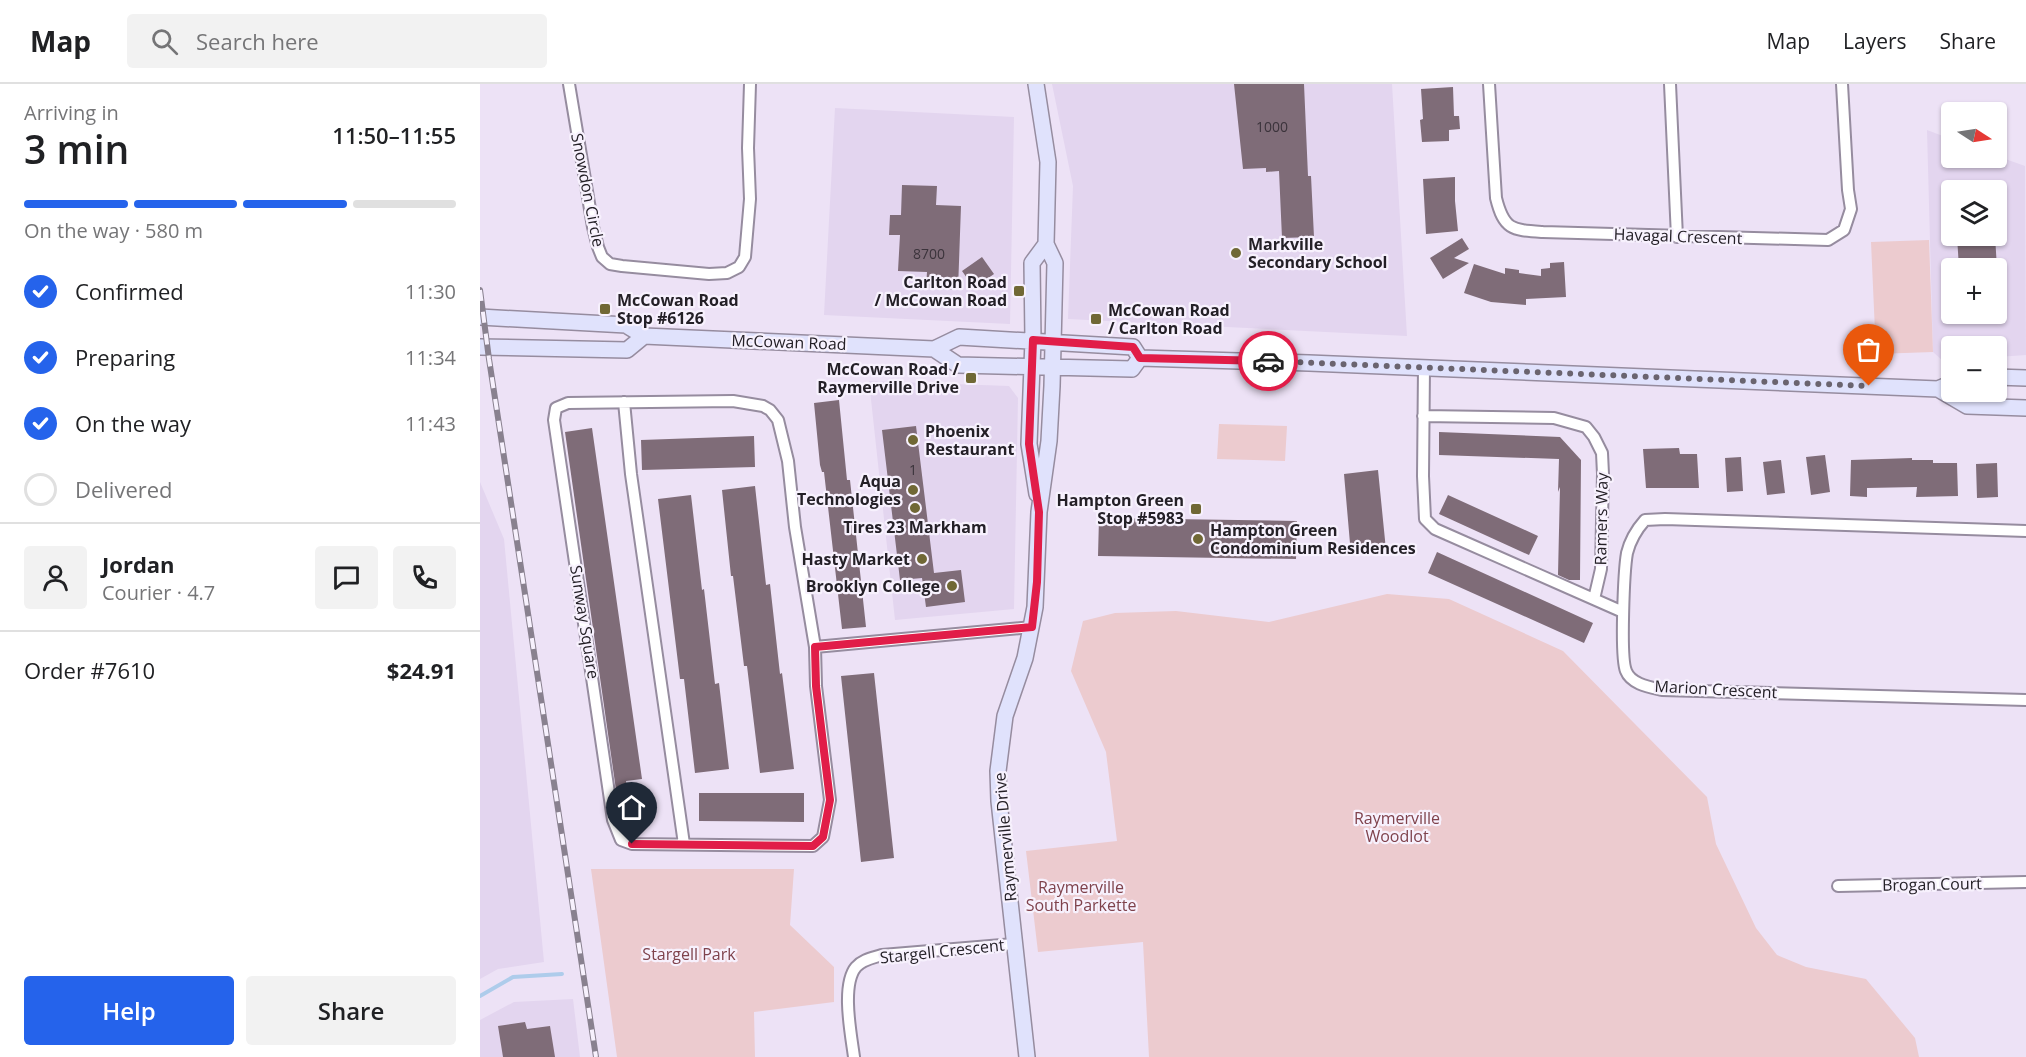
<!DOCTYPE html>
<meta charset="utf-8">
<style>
:root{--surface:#fff;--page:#f2f2f2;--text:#202124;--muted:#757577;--line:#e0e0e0;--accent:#2563eb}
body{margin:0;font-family:"Open Sans",sans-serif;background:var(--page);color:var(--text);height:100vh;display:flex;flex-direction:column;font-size:22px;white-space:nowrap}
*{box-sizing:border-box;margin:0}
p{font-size:20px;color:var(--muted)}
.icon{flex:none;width:33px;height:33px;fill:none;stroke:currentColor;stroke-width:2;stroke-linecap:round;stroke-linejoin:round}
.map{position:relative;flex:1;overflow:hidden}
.drawer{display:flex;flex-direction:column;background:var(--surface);width:480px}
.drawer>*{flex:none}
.needle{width:39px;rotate:102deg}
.fabs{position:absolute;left:1461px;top:18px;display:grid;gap:12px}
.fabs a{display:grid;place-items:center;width:66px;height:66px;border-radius:6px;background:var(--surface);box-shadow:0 2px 4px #0004;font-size:30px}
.pin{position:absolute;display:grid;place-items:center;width:51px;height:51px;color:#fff;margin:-62px -26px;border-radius:50% 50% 50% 0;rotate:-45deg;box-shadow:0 0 6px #0007}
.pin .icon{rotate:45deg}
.courier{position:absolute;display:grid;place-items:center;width:60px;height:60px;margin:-30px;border:4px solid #e11d48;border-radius:50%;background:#fff;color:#222;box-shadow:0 2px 8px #0007}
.headline em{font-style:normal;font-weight:600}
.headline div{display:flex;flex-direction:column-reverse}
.headline{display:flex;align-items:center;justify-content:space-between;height:102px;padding:0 24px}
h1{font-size:39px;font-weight:600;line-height:45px}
.bar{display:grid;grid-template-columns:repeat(4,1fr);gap:9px 6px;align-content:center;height:72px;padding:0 24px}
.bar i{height:8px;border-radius:4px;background:var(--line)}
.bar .selected{background:var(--accent)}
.bar p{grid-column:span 4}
.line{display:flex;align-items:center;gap:15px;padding:0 24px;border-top:2px solid var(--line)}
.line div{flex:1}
.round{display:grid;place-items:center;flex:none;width:63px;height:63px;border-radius:6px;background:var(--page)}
ol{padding:0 24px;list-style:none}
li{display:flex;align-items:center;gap:18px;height:66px}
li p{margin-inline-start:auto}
li .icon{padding:6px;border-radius:50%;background:var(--accent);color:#fff;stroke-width:4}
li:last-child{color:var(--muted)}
li i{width:33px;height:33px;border:3px solid var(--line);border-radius:50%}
.action{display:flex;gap:12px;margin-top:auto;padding:12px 24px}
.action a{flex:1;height:69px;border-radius:6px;background:var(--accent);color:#fff;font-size:24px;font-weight:600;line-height:69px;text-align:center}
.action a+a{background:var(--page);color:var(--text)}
header{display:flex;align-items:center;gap:36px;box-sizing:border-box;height:84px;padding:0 30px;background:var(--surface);border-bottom:2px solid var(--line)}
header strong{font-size:28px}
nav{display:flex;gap:33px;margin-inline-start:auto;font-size:21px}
.search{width:420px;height:54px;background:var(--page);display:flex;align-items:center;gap:15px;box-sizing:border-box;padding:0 21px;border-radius:6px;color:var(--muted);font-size:22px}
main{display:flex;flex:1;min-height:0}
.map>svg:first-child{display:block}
.built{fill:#e3d5ef;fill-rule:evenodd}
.green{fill:#eccbcf}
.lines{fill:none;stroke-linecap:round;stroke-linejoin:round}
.stream{stroke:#aecceb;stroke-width:4}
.building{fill:#7f6c78}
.street-casing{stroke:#968c9f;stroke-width:14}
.secondary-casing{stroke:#968c9f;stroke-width:18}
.street{stroke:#fff;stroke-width:10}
.secondary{stroke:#e0e2fc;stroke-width:15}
.rail-casing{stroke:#89818f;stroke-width:6}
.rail{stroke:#f7f1fd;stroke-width:4;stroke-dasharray:11;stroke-linecap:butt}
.done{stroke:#6a646f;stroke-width:6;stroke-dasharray:0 10.8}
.route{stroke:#e11d48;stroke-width:8}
.poi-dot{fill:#706835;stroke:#f7f1fd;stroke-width:2}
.labels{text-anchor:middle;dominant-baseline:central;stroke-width:4.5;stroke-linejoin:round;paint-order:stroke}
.number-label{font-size:14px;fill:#3b333b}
.street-label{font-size:16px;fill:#242027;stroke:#f7f1fd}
.poi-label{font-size:16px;font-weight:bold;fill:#242027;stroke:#f7f1fd;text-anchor:end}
.park-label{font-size:16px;fill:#7f424c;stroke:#f7f1fd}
</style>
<header>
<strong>Map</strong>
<div class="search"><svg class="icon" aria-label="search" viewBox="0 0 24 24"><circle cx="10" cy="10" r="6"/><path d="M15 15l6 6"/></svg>Search here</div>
<nav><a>Map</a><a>Layers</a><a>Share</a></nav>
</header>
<main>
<section class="drawer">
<div class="headline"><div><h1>3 min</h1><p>Arriving in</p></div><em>11:50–11:55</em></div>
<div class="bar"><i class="selected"></i><i class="selected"></i><i class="selected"></i><i></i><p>On the way · 580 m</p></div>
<ol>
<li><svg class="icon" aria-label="check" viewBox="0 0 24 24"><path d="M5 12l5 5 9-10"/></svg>Confirmed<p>11:30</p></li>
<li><svg class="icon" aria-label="check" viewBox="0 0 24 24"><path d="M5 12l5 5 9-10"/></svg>Preparing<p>11:34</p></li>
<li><svg class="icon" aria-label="check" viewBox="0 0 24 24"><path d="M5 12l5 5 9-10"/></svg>On the way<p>11:43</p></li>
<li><i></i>Delivered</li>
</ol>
<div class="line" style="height:108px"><a class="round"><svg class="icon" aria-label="person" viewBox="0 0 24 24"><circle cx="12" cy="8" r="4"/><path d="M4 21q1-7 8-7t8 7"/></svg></a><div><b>Jordan</b><p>Courier · 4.7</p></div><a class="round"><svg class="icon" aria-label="chat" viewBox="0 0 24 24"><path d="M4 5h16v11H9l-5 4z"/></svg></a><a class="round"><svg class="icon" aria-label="phone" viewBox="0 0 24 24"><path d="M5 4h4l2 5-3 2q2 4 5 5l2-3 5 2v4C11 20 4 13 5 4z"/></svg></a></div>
<div class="line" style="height:78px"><div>Order #7610</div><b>$24.91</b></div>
<div class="action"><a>Help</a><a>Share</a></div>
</section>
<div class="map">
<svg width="1546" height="973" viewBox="0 0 1546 973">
<rect width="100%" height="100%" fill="#ede2f6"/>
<path class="built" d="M572 0H912L927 252 588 235 593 102Z
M355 24 534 33 530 240 344 231Z
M1447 46 1471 55 1472 74H1516L1517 72 1545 82 1546 271 1517 273 1516 262H1472L1471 276 1463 277 1453 268ZM1472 106H1516V152H1472ZM1472 184H1516V230H1472Z
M389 297 529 302 538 314 534 525 415 536Z
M0 398 24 455 64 878 18 885 0 895Z
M93 915 100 973H0V936L34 918Z"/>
<path class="green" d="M1449 156 1453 268 1396 270 1391 158Z
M739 340 807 342 805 377 737 375Z
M907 510 969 515 1083 567 1227 713 1236 760 1276 844 1297 871 1326 883 1386 895 1435 954 1439 973H669L663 858 558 868 546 767 637 757 626 668 591 587 603 537 635 529 696 527 789 538Z
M111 785H314L310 841 354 883V918L274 928 275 973H137Z"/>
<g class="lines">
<path class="stream" d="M0 912 33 893 82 890"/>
</g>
<path class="building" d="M754 0H824L828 92H831L834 153 802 154 799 87 786 88V84L763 85Z
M973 3 974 32H979L980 45 969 46V57L942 58 940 36 943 35 941 5Z
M975 93V117L978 147 946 150 943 95Z
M422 101 457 102 456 121 481 122 478 206 446 204 447 188 418 187 420 151H409L410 131H421Z
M1477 152H1515L1517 184H1479Z
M982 154 989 165 974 174 989 179 963 195 950 174Z
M502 173 514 190 494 204 482 187Z
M1084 178 1086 213 1046 215V221L1011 218 984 209 994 180 1025 190V184L1039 186V189L1061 192V185L1070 184V179Z
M359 316 367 396H370L386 543 362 545 344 388H342L340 381 334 319Z
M436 342 454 489 481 486 485 518 446 523 442 494 420 496 402 346Z
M112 344 162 695 146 697 147 709H164L168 739 143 742 140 734 85 348Z
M959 348 1080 353 1101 376 1100 496H1089L1078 491 1080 403 1078 408 1079 375 959 371Z
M274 352 275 383 162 386 161 356Z
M1199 364 1200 370H1217L1219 404H1166L1163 365Z
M1345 371 1350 408 1331 411 1326 373Z
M1261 373 1263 407 1247 408 1245 374Z
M1432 374V376H1453V379H1477L1478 412 1436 413 1437 403 1387 404V413L1370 412 1371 376Z
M1301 376 1305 409 1287 411 1283 378Z
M1517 379 1518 413 1497 414 1496 380Z
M898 386 906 466 871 471 864 390Z
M275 402 286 501 290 500 300 590 302 589 314 685 280 689 267 582H264L253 492H251L242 406Z
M211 411 222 506 224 505 235 600 239 599 249 685 215 689 204 595H200L178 415Z
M968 411 1058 452 1049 471 959 430Z
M619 434 817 437 816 475 618 472Z
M957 468 1113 539 1104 559 948 489Z
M394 589 414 774 381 778 361 592Z
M219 709H324V738L219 737Z
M45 938 47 945 70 942 75 973H23L18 942Z"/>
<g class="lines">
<defs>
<path id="street" d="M89 0 113 143 118 163 122 173 130 180 142 182 229 190 247 189 259 183 265 173 270 115 268 64 270 0
M1009 0 1016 114C1024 146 1032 146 1063 148L1348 156 1364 146 1371 125 1368 106 1362 0
M1190 0 1197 153
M944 283 943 392 945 435 955 445 1143 528
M253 317 283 322 290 326 298 336 308 377 315 443 335 563 336 602 350 716 343 753 333 762 152 760 141 756 133 736 74 336 76 324 88 319Z
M144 318 151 390 204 760
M943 332 1074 334 1106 343 1114 353 1122 369 1123 390 1121 485 1114 515
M1546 447 1185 435 1165 436C1157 445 1150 457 1147 469 1144 486 1140 573 1146 587 1151 600 1169 603 1182 606L1546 616
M335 563 552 543
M1358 802 1546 798
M374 973C371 950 361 901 376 883 383 875 393 874 402 871L534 860"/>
<path id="secondary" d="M0 233 146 241 164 252 454 265 479 253 653 263 660 274
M0 263 147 266 164 252
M454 265 478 281 652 285 660 274
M660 274 829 279 1458 305 1472 299
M1516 293 1546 294
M1458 305 1487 322 1546 324
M557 410 549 360 553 256 552 179 566 160
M547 973 519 717 518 687 525 632 545 574 555 523 559 428 569 357 572 302 575 179 566 160 568 78 556 0"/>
</defs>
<use href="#street" class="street-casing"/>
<use href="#secondary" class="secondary-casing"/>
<use href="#street" class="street"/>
<use href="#secondary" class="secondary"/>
<defs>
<path id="rail" d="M0 206 9 275 116 973"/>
</defs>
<use href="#rail" class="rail-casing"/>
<use href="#rail" class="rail"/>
</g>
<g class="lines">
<path class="done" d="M788 277 1389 302"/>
<path class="route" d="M152 760 333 762 343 753 350 716 336 602 335 563 552 543 557 498 559 428 549 360 553 256 653 263 660 274 788 277"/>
</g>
<g class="poi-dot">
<circle cx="756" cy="169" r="6"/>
<rect x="533" y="201" width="12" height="12" rx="3"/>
<rect x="119" y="219" width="12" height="12" rx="3"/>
<rect x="610" y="229" width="12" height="12" rx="3"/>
<rect x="485" y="288" width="12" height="12" rx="3"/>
<circle cx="433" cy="356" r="6"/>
<circle cx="433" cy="406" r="6"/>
<circle cx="435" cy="424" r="6"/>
<rect x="710" y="419" width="12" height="12" rx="3"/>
<circle cx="718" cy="455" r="6"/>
<circle cx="442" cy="475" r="6"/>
<circle cx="472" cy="502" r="6"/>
</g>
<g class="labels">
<g class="number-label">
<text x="792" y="42">1000</text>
<text x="449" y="169">8700</text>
<text x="433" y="385">1</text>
</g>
<g class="street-label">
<text transform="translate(108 106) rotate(79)">Snowdon Circle</text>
<text transform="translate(1198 152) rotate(2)">Havagal Crescent</text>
<text transform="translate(309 258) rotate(2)">McCowan Road</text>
<text transform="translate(1121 435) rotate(-89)">Ramers Way</text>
<text transform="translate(105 538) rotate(81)">Sunway Square</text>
<text transform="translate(1236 605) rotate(3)">Marion Crescent</text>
<text transform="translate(525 753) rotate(-95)">Raymerville Drive</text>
<text transform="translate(1452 800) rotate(-1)">Brogan Court</text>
<text transform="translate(462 867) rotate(-6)">Stargell Crescent</text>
</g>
<g class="poi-label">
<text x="768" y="160" text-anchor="start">Markville<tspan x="768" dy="18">Secondary School</tspan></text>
<text x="527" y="198">Carlton Road<tspan x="527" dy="18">/ McCowan Road</tspan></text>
<text x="137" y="216" text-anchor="start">McCowan Road<tspan x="137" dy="18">Stop #6126</tspan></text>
<text x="628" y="226" text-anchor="start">McCowan Road<tspan x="628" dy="18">/ Carlton Road</tspan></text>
<text x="479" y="285">McCowan Road /<tspan x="479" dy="18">Raymerville Drive</tspan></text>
<text x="445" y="347" text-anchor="start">Phoenix<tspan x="445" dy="18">Restaurant</tspan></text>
<text x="421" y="397">Aqua<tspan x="421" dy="18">Technologies</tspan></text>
<text x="704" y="416">Hampton Green<tspan x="704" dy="18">Stop #5983</tspan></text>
<text x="435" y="443" text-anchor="middle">Tires 23 Markham</text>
<text x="730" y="446" text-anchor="start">Hampton Green<tspan x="730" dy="18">Condominium Residences</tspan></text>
<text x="430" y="475">Hasty Market</text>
<text x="460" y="502">Brooklyn College</text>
</g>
<g class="park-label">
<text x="917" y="734">Raymerville<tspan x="917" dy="18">Woodlot</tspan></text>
<text x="601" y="803">Raymerville<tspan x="601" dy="18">South Parkette</tspan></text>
<text x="209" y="870">Stargell Park</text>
</g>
</g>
</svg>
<div class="fabs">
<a><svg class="needle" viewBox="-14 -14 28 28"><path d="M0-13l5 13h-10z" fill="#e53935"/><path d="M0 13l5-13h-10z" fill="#757577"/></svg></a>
<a><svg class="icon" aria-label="layers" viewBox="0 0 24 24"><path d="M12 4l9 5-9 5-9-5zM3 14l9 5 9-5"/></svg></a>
<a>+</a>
<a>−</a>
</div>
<div class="pin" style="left:1389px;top:302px;background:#ea580c"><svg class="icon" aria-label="bag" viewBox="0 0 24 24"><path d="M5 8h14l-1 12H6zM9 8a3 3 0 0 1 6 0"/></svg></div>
<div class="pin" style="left:152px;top:760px;background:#1f2937"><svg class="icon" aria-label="home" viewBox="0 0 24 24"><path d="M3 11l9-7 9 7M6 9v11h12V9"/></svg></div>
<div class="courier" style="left:788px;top:277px"><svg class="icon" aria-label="car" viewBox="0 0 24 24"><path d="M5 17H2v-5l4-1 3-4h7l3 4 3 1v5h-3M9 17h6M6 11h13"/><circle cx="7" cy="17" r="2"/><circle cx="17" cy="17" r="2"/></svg></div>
</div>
</main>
